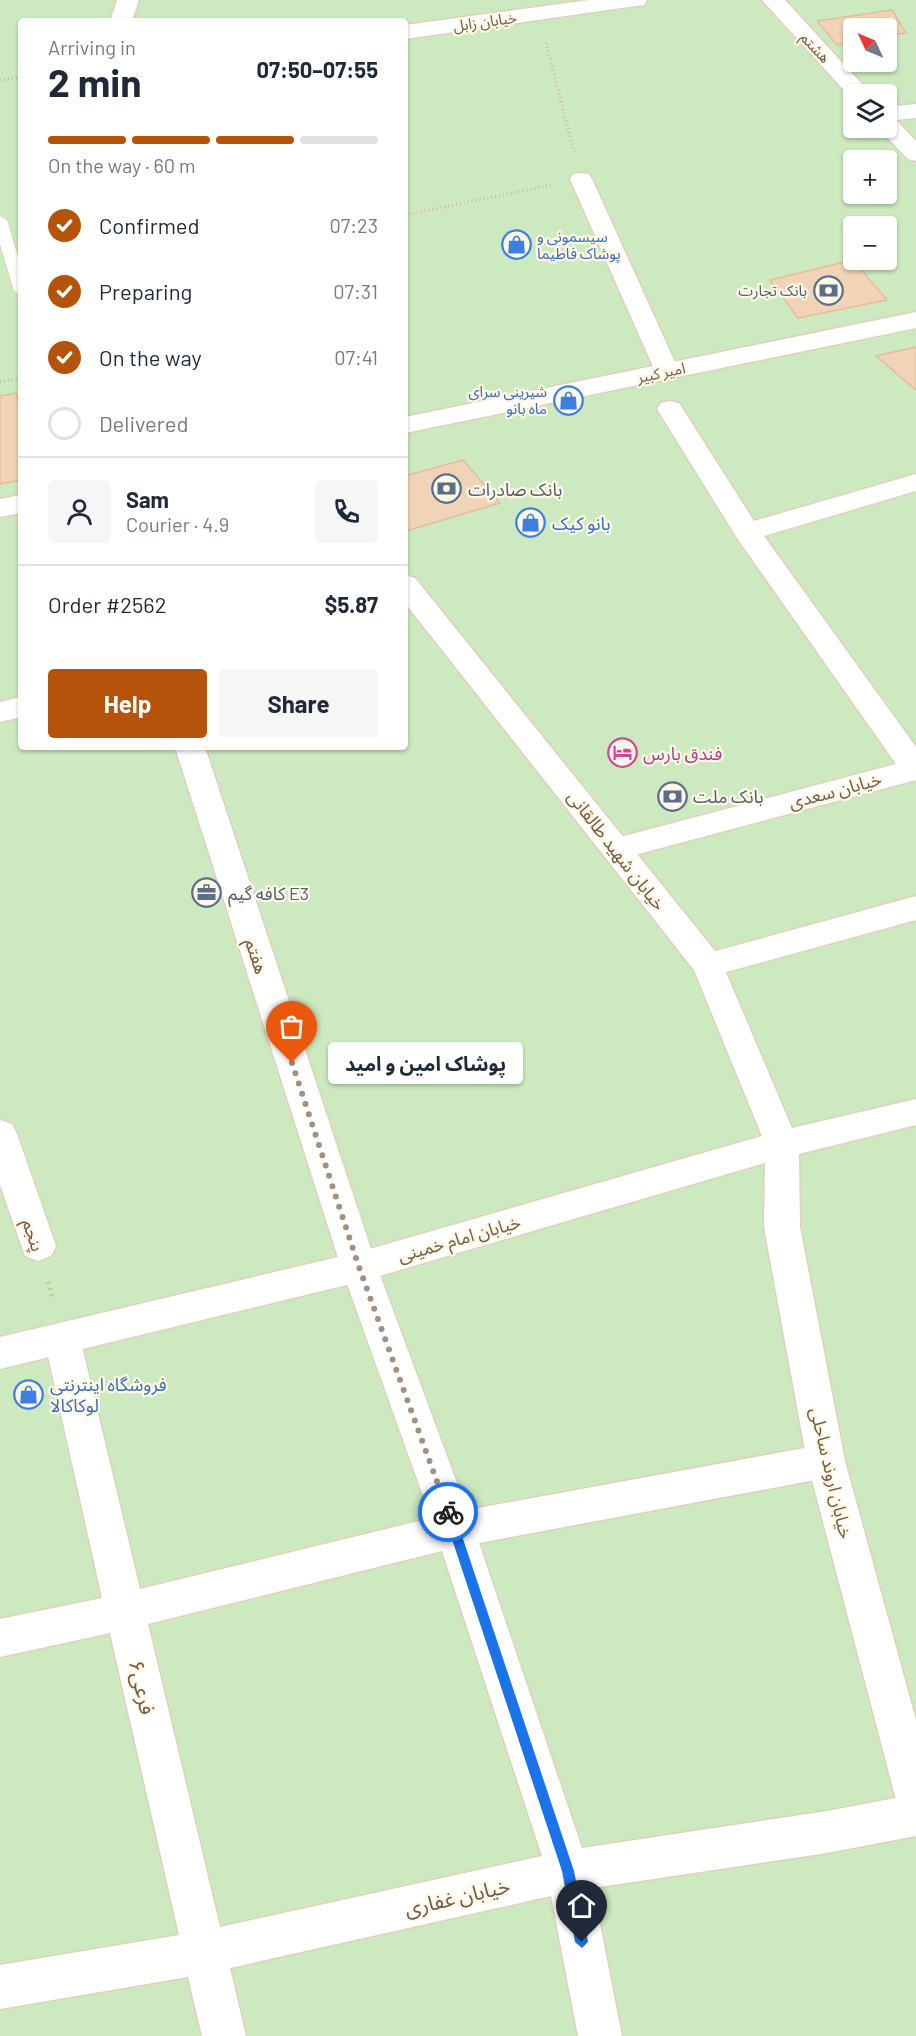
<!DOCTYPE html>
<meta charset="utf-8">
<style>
:root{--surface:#fff;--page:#f6f6f7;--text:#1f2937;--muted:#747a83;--line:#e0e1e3;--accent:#b45309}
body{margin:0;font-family:Barlow,"Noto Sans Arabic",sans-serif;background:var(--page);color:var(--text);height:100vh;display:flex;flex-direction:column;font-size:22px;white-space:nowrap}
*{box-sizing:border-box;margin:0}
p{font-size:20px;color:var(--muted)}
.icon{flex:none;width:33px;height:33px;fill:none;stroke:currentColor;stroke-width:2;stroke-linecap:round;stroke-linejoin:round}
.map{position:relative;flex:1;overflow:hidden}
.side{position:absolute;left:18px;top:18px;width:390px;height:732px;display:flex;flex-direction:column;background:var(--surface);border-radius:6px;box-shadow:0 2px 4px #0004}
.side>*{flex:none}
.needle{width:39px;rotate:314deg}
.tools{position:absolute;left:843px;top:18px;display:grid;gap:12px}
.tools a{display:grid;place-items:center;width:54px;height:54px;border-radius:6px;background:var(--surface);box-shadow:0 2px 4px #0004;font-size:30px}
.pin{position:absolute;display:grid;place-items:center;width:51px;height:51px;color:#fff;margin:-62px -26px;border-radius:50% 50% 50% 0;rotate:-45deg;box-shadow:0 0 6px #0007}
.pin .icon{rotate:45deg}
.courier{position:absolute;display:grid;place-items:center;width:60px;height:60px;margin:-30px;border:4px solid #1a73e8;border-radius:50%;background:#fff;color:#222;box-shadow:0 2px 8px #0007}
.bubble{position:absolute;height:42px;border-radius:6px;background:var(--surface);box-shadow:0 2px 4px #0004;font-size:20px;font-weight:700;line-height:42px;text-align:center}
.overview em{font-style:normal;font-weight:700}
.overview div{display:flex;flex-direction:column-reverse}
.overview{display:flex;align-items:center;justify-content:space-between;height:102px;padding:0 30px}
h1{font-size:39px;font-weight:700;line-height:45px}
.bar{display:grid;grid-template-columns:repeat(4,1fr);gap:9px 6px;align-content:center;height:72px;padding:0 30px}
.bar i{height:8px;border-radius:4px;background:var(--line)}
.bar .on{background:var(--accent)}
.bar p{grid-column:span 4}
.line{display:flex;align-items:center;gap:15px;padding:0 30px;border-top:2px solid var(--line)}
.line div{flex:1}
.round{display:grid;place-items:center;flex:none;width:63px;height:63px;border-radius:6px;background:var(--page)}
ol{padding:0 30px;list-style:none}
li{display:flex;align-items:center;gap:18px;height:66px}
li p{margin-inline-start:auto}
li .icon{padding:6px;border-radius:50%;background:var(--accent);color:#fff;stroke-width:4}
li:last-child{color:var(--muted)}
li i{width:33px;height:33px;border:3px solid var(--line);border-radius:50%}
.button{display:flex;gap:12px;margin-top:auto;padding:12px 30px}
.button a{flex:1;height:69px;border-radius:6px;background:var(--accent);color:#fff;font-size:24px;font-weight:700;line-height:69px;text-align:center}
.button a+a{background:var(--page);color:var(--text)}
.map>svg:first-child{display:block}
.green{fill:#cde9c0;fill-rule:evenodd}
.building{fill:#f1d4b8;stroke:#e4bc99;stroke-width:1.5}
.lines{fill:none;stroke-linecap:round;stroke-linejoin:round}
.service-casing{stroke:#e0d0bd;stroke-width:2}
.pedestrian-casing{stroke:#e0d0bd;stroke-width:3}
.minor-casing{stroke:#e0d0bd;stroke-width:3}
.tertiary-casing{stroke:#e0d0bd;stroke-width:3}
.path-far1{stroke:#d5b89c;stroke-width:3;stroke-dasharray:1 3;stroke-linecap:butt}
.path{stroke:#d5b89c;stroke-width:4.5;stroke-dasharray:1.5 5;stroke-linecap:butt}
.service{fill:#fff;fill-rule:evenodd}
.pedestrian{fill:#fff;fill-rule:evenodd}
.minor{fill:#fff;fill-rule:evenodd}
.tertiary{fill:#fff;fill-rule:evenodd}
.route{fill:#1a73e8}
.done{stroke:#a2917e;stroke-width:6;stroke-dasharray:0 10.8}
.labels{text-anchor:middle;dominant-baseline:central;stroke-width:4.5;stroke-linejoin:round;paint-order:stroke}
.far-street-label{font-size:15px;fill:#725b48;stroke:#fff8e7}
.far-shop-label{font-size:15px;fill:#366cbe;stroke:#fff8e7;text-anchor:start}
.far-service-label{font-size:15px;fill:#4e5e75;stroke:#fff8e7;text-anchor:end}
.service-label{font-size:18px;fill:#4e5e75;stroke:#fff8e7;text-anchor:start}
.shop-label{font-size:18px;fill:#366cbe;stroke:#fff8e7;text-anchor:start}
.hotel-label{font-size:18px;fill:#b23c85;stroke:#fff8e7;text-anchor:start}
.street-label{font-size:18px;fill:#725b48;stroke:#fff8e7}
.near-street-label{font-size:21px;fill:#725b48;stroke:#fff8e7}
</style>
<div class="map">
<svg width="916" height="2036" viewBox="0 0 916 2036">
<rect width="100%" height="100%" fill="#fcf4e1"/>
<path class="green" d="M0 0H916V2036H0ZM21 21H405V747H21ZM854 28H886V62H854ZM854 94H886V128H854ZM854 160H886V194H854ZM854 226H886V260H854Z"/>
<path class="building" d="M892 10 906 33 886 36V28H854V42L837 45 817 21Z
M853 260 887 300 798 318 770 280Z
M916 347V390L876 356Z
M16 393 21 410V480L0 484V396Z
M463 460 500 503 406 531 405 476Z"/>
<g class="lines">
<defs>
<path id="service" d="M0 216 7 220 21 267V295L14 291 0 244Z"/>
<path id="pedestrian" d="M581 173 589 174 592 179 679 371 675 376H659L655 371 570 179 573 174Z"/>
<path id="minor" d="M589 0H647L644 5 636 6 405 39V25Z
M762 0H785L871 94H854L852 99Z
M916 104V118L896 120 916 141V161L908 159 878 128H886V107Z
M670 401 679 403 754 521 916 474V491L764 536 916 747V780L616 860 605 857 600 849 605 841 896 764 737 538 657 409 661 403Z
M21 697V717L0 722V702Z
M175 747H205L377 1267 467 1510 826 1444 839 1449 845 1461 839 1473 826 1478 479 1543 582 1848 827 1811 916 1794V1836L827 1853 593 1888 622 2036H578L551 1896 230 1968 246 2036H202L188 1977 0 2009V1965L179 1935 110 1633 0 1657V1619L102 1598 44 1338 49 1327 62 1322 75 1327 80 1338 140 1589 431 1518 341 1267ZM442 1551 542 1856 220 1927 148 1624Z
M916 896V920L708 977 697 974 692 965 697 956 708 953Z
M0 1120 12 1124 17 1134 56 1246 51 1256 38 1261 25 1256 0 1185Z"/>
<path id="tertiary" d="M117 0H139L132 21H110Z
M916 312V328L405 433V417Z
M21 495V513L0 517V499Z
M405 575 415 578 719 956 792 1128 916 1099V1125L799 1154 800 1227 845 1461 916 1720V1816L901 1810 895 1796 807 1461 764 1227 765 1163 359 1282 0 1369V1337L359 1252 762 1136 694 970 405 603Z"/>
</defs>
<use href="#service" class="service-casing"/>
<use href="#pedestrian" class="pedestrian-casing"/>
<use href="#minor" class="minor-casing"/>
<use href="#tertiary" class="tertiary-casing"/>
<path class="path-far1" d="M546 43 574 152
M0 80 21 77
M405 215 551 185
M0 382 21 378"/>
<path class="path" d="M48 1282 53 1301"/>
<use href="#service" class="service"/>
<use href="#pedestrian" class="pedestrian"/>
<use href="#minor" class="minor"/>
<use href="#tertiary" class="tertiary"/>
</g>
<path class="route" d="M448 1507 454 1512 574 1871 588 1942 582 1948 575 1942 562 1871 443 1512Z"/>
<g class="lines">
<path class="done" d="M292 1063 359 1267 448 1512"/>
</g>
<defs>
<symbol id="shop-ring" viewBox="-11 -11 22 22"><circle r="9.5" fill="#fff8e7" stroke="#3f7fe0" stroke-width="1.5"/><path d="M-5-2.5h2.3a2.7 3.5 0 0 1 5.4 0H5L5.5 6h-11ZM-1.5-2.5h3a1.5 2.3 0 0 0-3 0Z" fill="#3f7fe0"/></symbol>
<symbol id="bank-ring" viewBox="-11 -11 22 22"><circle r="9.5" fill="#fff8e7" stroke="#5c6f8a" stroke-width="1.5"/><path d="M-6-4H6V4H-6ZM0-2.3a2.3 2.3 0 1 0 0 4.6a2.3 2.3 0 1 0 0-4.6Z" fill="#5c6f8a"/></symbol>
<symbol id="hotel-ring" viewBox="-11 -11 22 22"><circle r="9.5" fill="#fff8e7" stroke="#d1479c" stroke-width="1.5"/><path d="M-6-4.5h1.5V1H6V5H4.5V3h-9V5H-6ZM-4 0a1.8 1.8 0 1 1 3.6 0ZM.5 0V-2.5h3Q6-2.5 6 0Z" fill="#d1479c"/></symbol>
<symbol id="office-ring" viewBox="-11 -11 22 22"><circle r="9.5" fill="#fff8e7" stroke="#5c6f8a" stroke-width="1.5"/><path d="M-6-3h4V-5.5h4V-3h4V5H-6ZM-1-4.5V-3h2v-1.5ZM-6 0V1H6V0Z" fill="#5c6f8a"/></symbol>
</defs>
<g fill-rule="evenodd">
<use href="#shop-ring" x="500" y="228" width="33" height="33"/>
<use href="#bank-ring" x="812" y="274" width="33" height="33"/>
<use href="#shop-ring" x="552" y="384" width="33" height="33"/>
<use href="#bank-ring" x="430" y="472" width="33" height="33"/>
<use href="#shop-ring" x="514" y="506" width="33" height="33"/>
<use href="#hotel-ring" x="606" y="736" width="33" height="33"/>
<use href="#bank-ring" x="656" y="780" width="33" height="33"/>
<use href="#office-ring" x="190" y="876" width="33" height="33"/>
<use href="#shop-ring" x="12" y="1378" width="33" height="33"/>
</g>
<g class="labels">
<g class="far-street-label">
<text transform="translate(485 21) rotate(-8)">خیابان زابل</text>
<text transform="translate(816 47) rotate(47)">هشتم</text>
<text transform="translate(661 372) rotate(-12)">امیر کبیر</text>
</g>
<g class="far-shop-label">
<text x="537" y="236">سیسمونی و<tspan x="537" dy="17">پوشاک فاطیما</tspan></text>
<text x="547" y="391" text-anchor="end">شیرینی سرای<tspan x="547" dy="17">ماه بانو</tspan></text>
</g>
<g class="far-service-label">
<text x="807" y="290">بانک تجارت</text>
</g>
<g class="service-label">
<text x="468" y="489">بانک صادرات</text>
<text x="693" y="796">بانک ملت</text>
<text x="228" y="893">کافه گیم E3</text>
</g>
<g class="shop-label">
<text x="552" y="523">بانو کیک</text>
<text x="50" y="1384">فروشگاه اینترنتی<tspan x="50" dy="21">لوکاکالا</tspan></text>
</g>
<g class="hotel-label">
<text x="643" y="753">فندق بارس</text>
</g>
<g class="street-label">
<text transform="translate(835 790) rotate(-15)">خیابان سعدی</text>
<text transform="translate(617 850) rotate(52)">خیابان شهيد طالقانی</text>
<text transform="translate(257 956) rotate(72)">هفتم</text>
<text transform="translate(34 1235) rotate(72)">پنجم</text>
<text transform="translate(459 1238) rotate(-16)">خیابان امام خمینی</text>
<text transform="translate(832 1473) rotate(77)">خیابان اروند ساحلی</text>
</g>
<g class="near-street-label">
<text transform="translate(143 1687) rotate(77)">فرعی۶</text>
<text transform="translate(457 1896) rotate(-13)">خیابان غفاری</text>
</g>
</g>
</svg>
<div class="tools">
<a><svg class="needle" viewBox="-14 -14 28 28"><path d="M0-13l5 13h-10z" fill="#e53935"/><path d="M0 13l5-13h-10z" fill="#747a83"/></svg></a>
<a><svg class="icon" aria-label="layers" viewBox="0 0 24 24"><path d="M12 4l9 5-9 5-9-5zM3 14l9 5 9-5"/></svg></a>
<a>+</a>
<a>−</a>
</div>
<div class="pin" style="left:292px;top:1063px;background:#ea580c"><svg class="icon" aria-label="bag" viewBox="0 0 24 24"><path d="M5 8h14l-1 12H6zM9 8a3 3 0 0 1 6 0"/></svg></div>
<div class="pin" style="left:582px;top:1942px;background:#1f2937"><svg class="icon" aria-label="home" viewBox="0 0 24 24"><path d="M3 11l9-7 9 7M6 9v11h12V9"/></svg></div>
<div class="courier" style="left:448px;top:1512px"><svg class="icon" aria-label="bike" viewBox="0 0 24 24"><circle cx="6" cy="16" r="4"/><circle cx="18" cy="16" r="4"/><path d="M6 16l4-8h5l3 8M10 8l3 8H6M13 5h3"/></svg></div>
<div class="bubble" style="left:328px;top:1042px;width:195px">پوشاک‌ امین و امید</div>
<section class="side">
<div class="overview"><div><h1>2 min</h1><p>Arriving in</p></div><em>07:50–07:55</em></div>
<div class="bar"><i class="on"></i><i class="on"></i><i class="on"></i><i></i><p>On the way · 60 m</p></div>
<ol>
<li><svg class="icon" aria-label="check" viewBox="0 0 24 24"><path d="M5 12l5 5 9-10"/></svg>Confirmed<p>07:23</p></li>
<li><svg class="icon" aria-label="check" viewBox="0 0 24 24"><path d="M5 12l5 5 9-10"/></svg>Preparing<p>07:31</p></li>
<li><svg class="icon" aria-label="check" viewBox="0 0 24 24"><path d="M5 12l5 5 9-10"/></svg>On the way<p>07:41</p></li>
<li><i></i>Delivered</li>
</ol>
<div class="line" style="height:108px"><a class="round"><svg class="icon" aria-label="person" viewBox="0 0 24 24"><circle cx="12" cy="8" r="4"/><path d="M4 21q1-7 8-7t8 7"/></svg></a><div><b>Sam</b><p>Courier · 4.9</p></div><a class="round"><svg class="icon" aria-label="phone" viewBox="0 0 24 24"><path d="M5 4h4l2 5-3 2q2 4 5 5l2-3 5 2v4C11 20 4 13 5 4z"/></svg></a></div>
<div class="line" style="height:78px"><div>Order #2562</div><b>$5.87</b></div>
<div class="button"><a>Help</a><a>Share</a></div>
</section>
</div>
